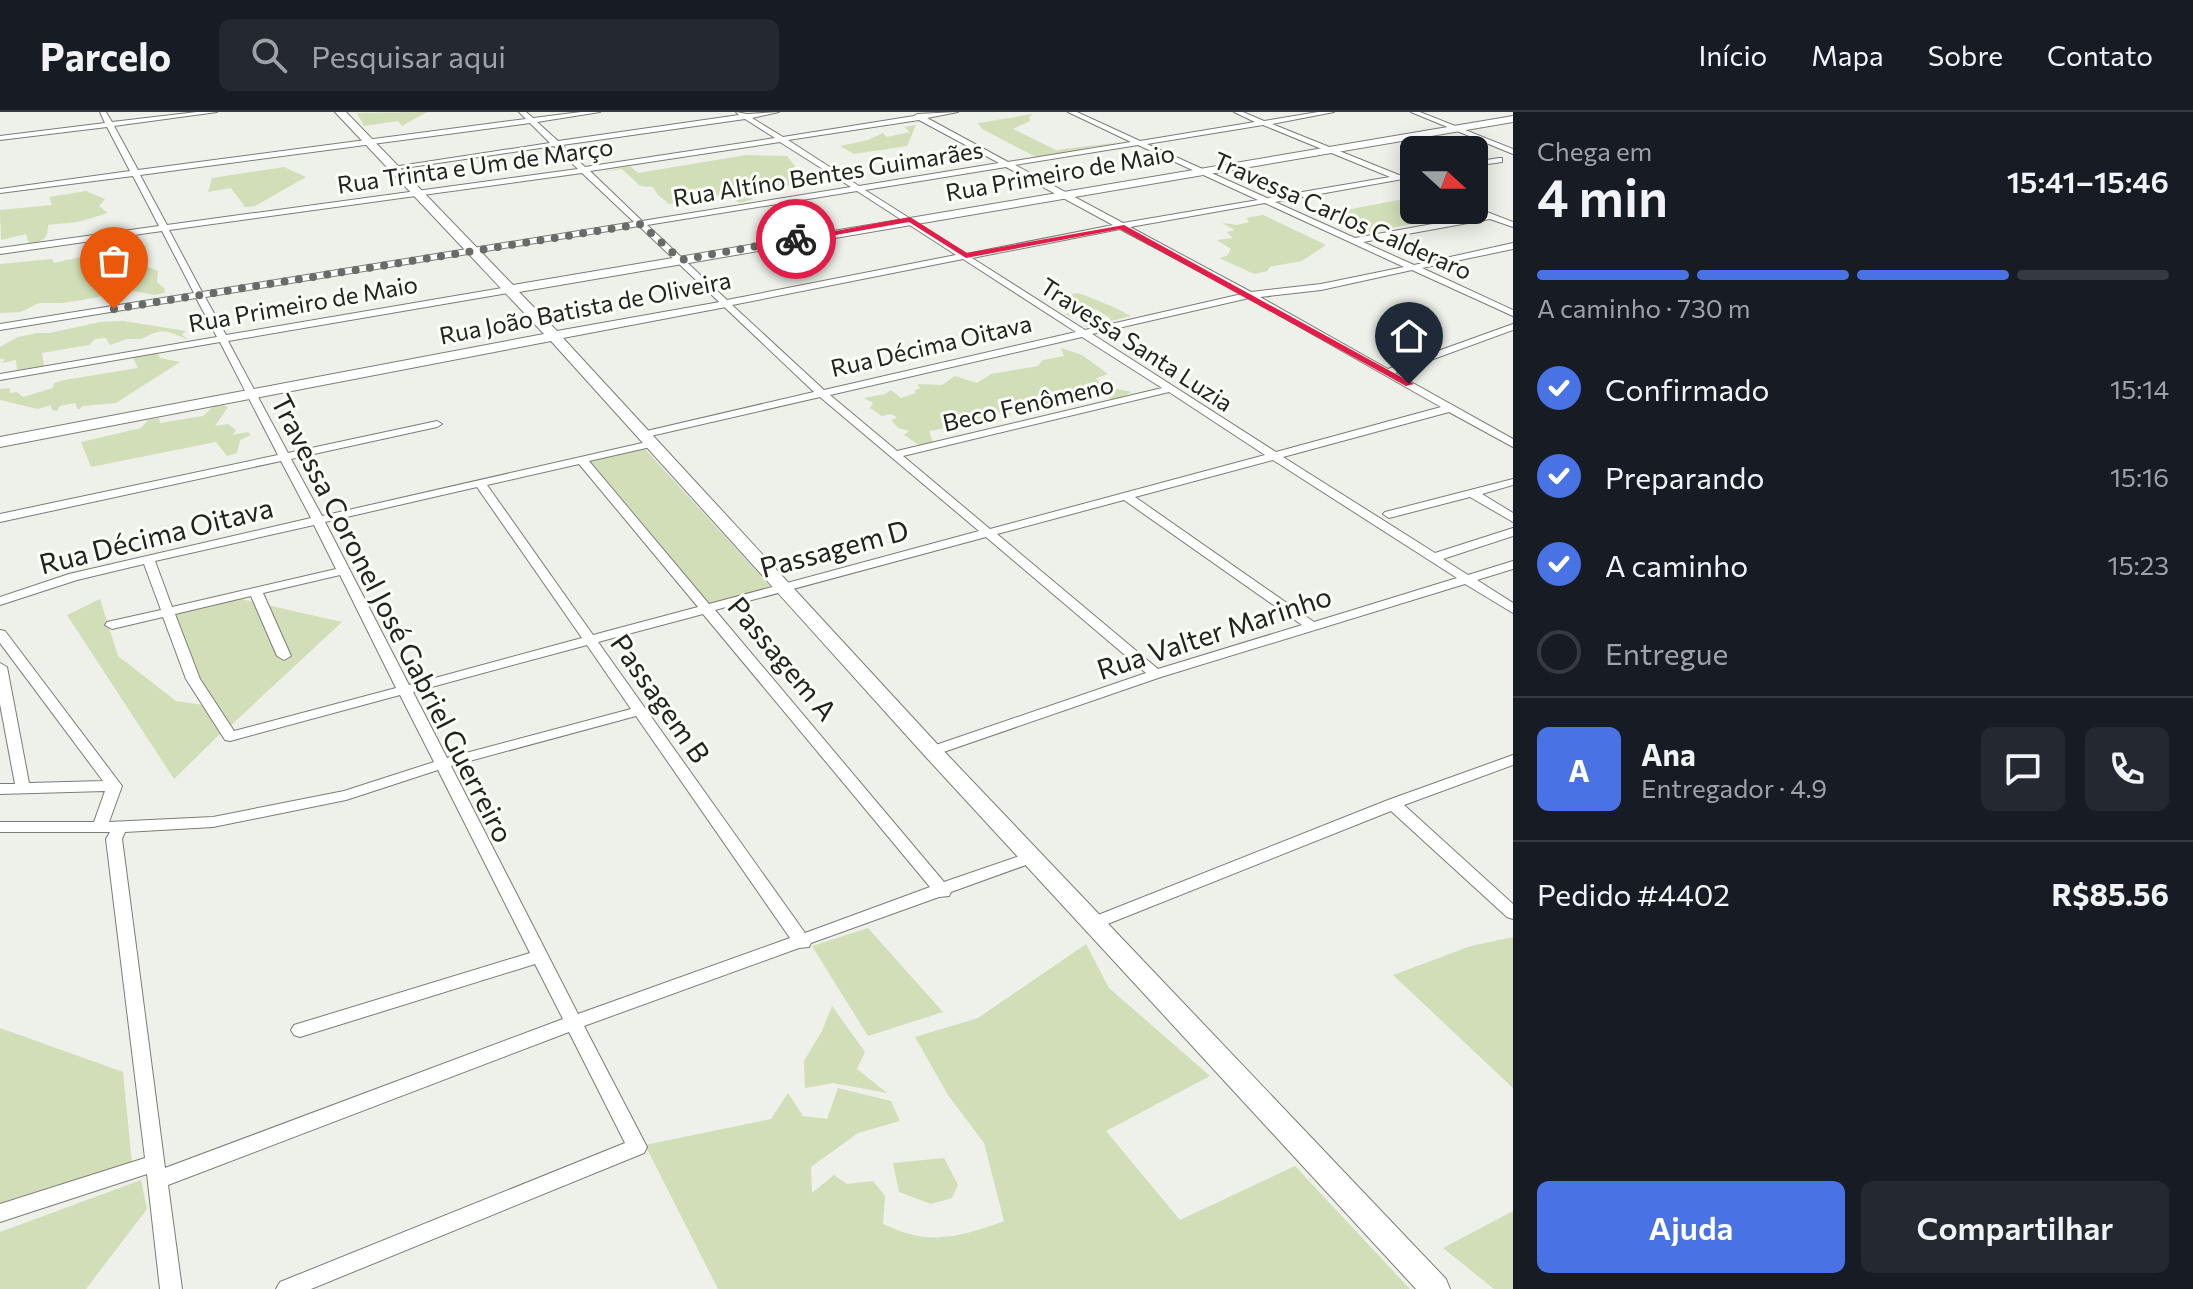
<!DOCTYPE html>
<html lang="pt">
<meta charset="utf-8">
<style>
:root{--surface:#171b24;--page:#242831;--text:#f1f3f6;--muted:#9ea1a6;--line:#363941;--accent:#4972e5}
body{margin:0;font-family:Commissioner,sans-serif;background:var(--page);color:var(--text);height:100vh;display:flex;flex-direction:column;font-size:30px;white-space:nowrap}
*{box-sizing:border-box;margin:0}
p{font-size:26px;color:var(--muted)}
.icon{flex:none;width:44px;height:44px;fill:none;stroke:currentColor;stroke-width:2;stroke-linecap:round;stroke-linejoin:round}
.map{position:relative;flex:1;overflow:hidden}
.sheet{display:flex;flex-direction:column;background:var(--surface);width:680px}
.sheet>*{flex:none}
.needle{width:52px;rotate:111deg}
.tools{position:absolute;left:1400px;top:24px;display:grid;gap:16px}
.tools a{display:grid;place-items:center;width:88px;height:88px;border-radius:12px;background:var(--surface);box-shadow:0 4px 20px #0003;font-size:40px}
.pin{position:absolute;display:grid;place-items:center;width:68px;height:68px;color:#fff;margin:-82px -34px;border-radius:50% 50% 50% 0;rotate:-45deg;box-shadow:0 0 8px #0007}
.pin .icon{rotate:45deg}
.courier{position:absolute;display:grid;place-items:center;width:80px;height:80px;margin:-40px;border:6px solid #e11d48;border-radius:50%;background:#fff;color:#222;box-shadow:0 2px 10px #0007}
.head em{font-style:normal;font-weight:600}
.head div{display:flex;flex-direction:column-reverse}
.head{display:flex;align-items:center;justify-content:space-between;height:136px;padding:0 24px}
h1{font-size:52px;font-weight:600;line-height:60px}
.bar{display:grid;grid-template-columns:repeat(4,1fr);gap:12px 8px;align-content:center;height:96px;padding:0 24px}
.bar i{height:10px;border-radius:6px;background:var(--line)}
.bar .on{background:var(--accent)}
.bar p{grid-column:span 4}
.line{display:flex;align-items:center;gap:20px;padding:0 24px;border-top:2px solid var(--line)}
.line div{flex:1}
.round{display:grid;place-items:center;flex:none;width:84px;height:84px;border-radius:12px;background:var(--page)}
ol{padding:0 24px;list-style:none}
li{display:flex;align-items:center;gap:24px;height:88px}
li p{margin-inline-start:auto}
li .icon{padding:8px;border-radius:50%;background:var(--accent);color:#fff;stroke-width:4}
li:last-child{color:var(--muted)}
li i{width:44px;height:44px;border:4px solid var(--line);border-radius:50%}
.cta{display:flex;gap:16px;margin-top:auto;padding:16px 24px}
.cta a{flex:1;height:92px;border-radius:12px;background:var(--accent);color:#fff;font-size:32px;font-weight:600;line-height:92px;text-align:center}
.cta a+a{background:var(--page);color:var(--text)}
header{display:flex;align-items:center;gap:48px;box-sizing:border-box;height:112px;padding:0 40px;background:var(--surface);border-bottom:2px solid var(--line)}
header strong{font-size:38px}
nav{display:flex;gap:44px;margin-inline-start:auto;font-size:28px}
.search{width:560px;height:72px;background:var(--page);display:flex;align-items:center;gap:20px;box-sizing:border-box;padding:0 28px;border-radius:12px;color:var(--muted);font-size:30px}
main{display:flex;flex:1;min-height:0}
.map>svg:first-child{display:block}
.green{fill:#d1deb8}
.lines{fill:none;stroke-linecap:round;stroke-linejoin:round}
.street-casing{stroke:#7a7d76;stroke-width:2}
.secondary-casing{stroke:#7a7d76;stroke-width:2}
.street{fill:#fff;fill-rule:evenodd}
.secondary{fill:#fff;fill-rule:evenodd}
.route{fill:#e11d48}
.done{stroke:#696b67;stroke-width:8;stroke-dasharray:0 14.4}
.labels{text-anchor:middle;dominant-baseline:central;stroke-width:6;stroke-linejoin:round;paint-order:stroke}
.far-street-label{font-size:24px;fill:#222321;stroke:#fcfff7}
.street-label{font-size:28px;fill:#222321;stroke:#fcfff7}
</style>
<header>
<strong>Parcelo</strong>
<div class="search"><svg class="icon" aria-label="search" viewBox="0 0 24 24"><circle cx="10" cy="10" r="6"/><path d="M15 15l6 6"/></svg>Pesquisar aqui</div>
<nav><a>Início</a><a>Mapa</a><a>Sobre</a><a>Contato</a></nav>
</header>
<main>
<div class="map">
<svg width="1513" height="1177" viewBox="0 0 1513 1177">
<rect width="100%" height="100%" fill="#eef1e9"/>
<path class="green" d="M427 0 402 14 398 9 364 14 357 1Z
M1033 2 1029 5 1030 9 1013 17 1056 38 1122 30 1036 45 982 17 978 11Z
M916 13 907 34 854 42 840 34 868 28 883 21 887 25 910 20 904 15Z
M746 43 787 44 795 54 790 61H803L802 68 828 71 782 74 746 81 753 87 740 91 725 83 707 84 715 87 692 84 694 89 669 92 658 83 653 75 640 74 622 57 602 60 630 54 638 61Z
M284 55 306 65 255 94 245 95 231 76 208 80 212 66Z
M86 79 105 87 99 94 108 101 78 110 48 113C48 128 42 129 29 133L26 122 1 128 0 98 52 93 49 85Z
M1399 88 1414 94V98H1424L1444 106 1370 120 1335 100Z
M1263 103 1326 133 1302 149 1269 155 1268 159 1254 162 1219 146 1227 144 1231 137 1217 128 1233 126 1227 120 1235 118 1222 111 1237 113 1249 110 1246 106Z
M127 134H148L112 153 141 152 158 159 157 170 165 177 164 181 154 183 119 176 105 179 99 185 63 191H39L21 200 0 201V152L52 147 54 151Z
M1078 181C1097 188 1113 194 1131 204L1087 215 1083 213 1111 207 1096 197 1071 205 1066 202 1089 195 1082 193 1070 182Z
M124 209 186 219 182 223 189 228C162 217 164 216 141 227H127L110 233 106 226 95 227 89 233 42 241 44 254 17 258 16 248 2 251 5 247H0V235L18 225 37 221H50L100 210Z
M1061 236 1082 243 1108 262 1096 266 1102 274 1132 280 1115 288 1095 281H1059L1063 289C1050 302 1047 289 1033 289 1025 289 1016 294 1007 296L1011 303 1005 306 995 297 983 298 988 307 981 308 982 314 960 308 953 315 929 319 933 330 919 333 904 323 909 319 898 316 891 308 897 306 892 302 882 304 870 296 873 291 864 286 885 282 891 278 901 286 916 281 914 279 920 276 917 272 942 273 955 264 977 271 991 262 1038 254 1043 248 1064 244Z
M162 239 158 242 160 246 180 250 116 291 83 294 78 298 75 291 60 294 57 299 52 298 51 293 38 297 0 288V277L10 276V281L17 280 23 285 53 276 54 271 64 268 138 256 132 244Z
M217 291 228 295 215 314 228 312 236 318 232 323 248 320 251 323 240 328 237 341 227 344 216 330 91 355 81 330 141 316 148 308 159 306 160 311 203 304Z
M644 336 771 475 710 492 590 348Z
M238 484 241 487 342 510 228 616 192 564 170 501Z
M100 487 118 544 176 589 210 594 222 620 174 667 67 503Z
M868 816 943 900 868 924 812 834Z
M1513 825V976L1393 863 1471 834Z
M1086 832 1109 876 1210 964 1106 1019 1180 1108 1295 1054 1410 1177H718L645 1033 771 1007 788 981 803 1004 827 1007 838 976 891 989 900 1009 858 1021 811 1055 812 1081 834 1063 847 1072 873 1069 885 1084 883 1112C930 1134 957 1126 1004 1109L984 1031 948 983 915 925 978 906Z
M832 894 865 940 857 957 887 981 833 971 805 976 804 949 822 919Z
M0 916 123 960 132 1052 0 1092Z
M944 1046 958 1073 952 1086 931 1092 899 1080 893 1051Z
M141 1068 147 1097 86 1177H0V1120Z
M1513 1099V1177H1494L1443 1136Z"/>
<g class="lines">
<defs>
<path id="street" d="M100 0H106L112 10 197 0H217L114 14 138 58 526 7 519 0H526L533 6 581 0H600L537 10 558 29 739 3 736 0 747 2 779 0 752 6 783 25 914 4 917 2 958 0 927 6 1008 50 1131 30 1068 0H1077L1140 29 1255 10 1234 0H1243L1264 9 1318 0H1334L1272 12 1399 63 1414 61V65L1275 90 1355 126 1482 103 1471 99 1474 98V95L1513 110V115L1490 107 1363 130 1414 153 1513 131V137L1422 156 1513 198V204L1412 158 1321 178 1260 185 1388 257 1513 212V218L1395 261 1513 327V335L1449 300 1283 345 1435 441 1513 416V424L1443 447 1468 463 1513 449V457L1477 468 1513 491V501L1465 472 1161 565 932 644 925 639 927 636 1146 561 986 425 715 498 944 770 1031 740 1037 741 1039 745 1037 749 951 780 949 784 939 785 811 831 809 835 799 836 584 914 647 1035 644 1041 311 1177H276L280 1170 625 1031 569 920 168 1073 182 1177H160L147 1062 0 1110V1092L145 1046 106 727 110 720H0V710H94L105 679 0 682V672H15L0 592V551L7 555 29 671 103 669 0 531V518L5 519 122 674 109 710 213 705 344 679 434 650 400 583 230 629 225 628 186 567 163 505 112 517 105 513 107 510 161 498 144 452 77 468 0 493V485L69 462 311 406 281 349 0 410V402L278 343 220 230 0 268V262L217 225 196 186 0 218V212L194 181 162 119 0 142V136L159 114 133 64 0 81V77L130 59 107 15 0 28V24L105 11ZM745 7 775 26 585 55 562 33ZM919 8 999 51 859 74 788 28ZM530 11 550 31 386 56 390 58 554 34 578 57 167 113 140 63ZM1263 13 1390 65 1267 86 1147 32ZM780 30 851 75 642 109 590 59ZM1138 33 1258 88 1123 111 1015 53ZM1006 55 1113 113 966 142 865 78ZM582 61 634 110 202 180 169 118ZM857 79 956 143 727 188 647 113ZM1265 91 1404 155 1321 172 1251 180 1130 115ZM639 114 814 280 638 321V325L642 326 820 285 979 419 709 492 589 349 655 334 656 332 651 329 322 404 291 347 437 315 442 312 437 309 288 341 228 229 508 181 513 178 508 175 226 223 205 185ZM1120 117 1242 182 1085 218 972 146ZM963 147 1076 220 824 278 732 193ZM1249 186 1441 295 1276 340 1092 222ZM1082 225 1162 276 897 339 830 283ZM1169 280 1265 343 990 417 903 344ZM1273 348 1457 466 1314 510 1135 385ZM579 352 698 495 593 523 487 373ZM477 375 582 526 409 573 325 410ZM1124 388 1302 513 1158 557 997 422ZM314 413 336 457 172 495 155 449ZM340 463 396 576 234 619 200 567 175 502 251 484 277 544 284 548 291 544 263 481ZM703 502 930 775 805 821 598 530ZM587 533 631 597 447 646 413 580ZM636 604 790 826 578 902 451 654ZM438 658 530 841 294 913 291 918 294 923 300 925 535 852 563 907 165 1056 122 727 125 720 213 715 346 688Z
M1411 0H1420L1513 37V42Z
M1499 46H1502V50L1474 54V50Z
M1513 367V373L1482 382 1513 401V410L1470 385 1389 406 1383 402 1385 400Z
M1513 643V653L1404 693 1513 792V807L1507 805 1391 699 1100 815H1088L1086 811 1088 807 1388 688Z"/>
<path id="secondary" d="M335 0H346L513 173 1513 4V10L519 180 557 219 731 188V194L726 195 563 226 939 634 1446 1167 1450 1177H1416L925 644 551 229 0 335V325L544 222Z"/>
</defs>
<use href="#street" class="street-casing"/>
<use href="#secondary" class="secondary-casing"/>
<use href="#street" class="street"/>
<use href="#secondary" class="secondary"/>
</g>
<path class="route" d="M910 105 967 141 1124 113 1414 272 1406 274 1120 117 966 146 909 110 796 130 793 127Z"/>
<g class="lines">
<path class="done" d="M114 197 641 112 681 148 796 127"/>
</g>
<g class="labels">
<g class="far-street-label">
<text transform="translate(475 53) rotate(-8)">Rua Trinta e Um de Março</text>
<text transform="translate(1060 60) rotate(-10)">Rua Primeiro de Maio</text>
<text transform="translate(828 61) rotate(-9)">Rua Altíno Bentes Guimarães</text>
<text transform="translate(1343 103) rotate(24)">Travessa Carlos Calderaro</text>
<text transform="translate(303 191) rotate(-10)">Rua Primeiro de Maio</text>
<text transform="translate(585 195) rotate(-11)">Rua João Batista de Oliveira</text>
<text transform="translate(1137 232) rotate(33)">Travessa Santa Luzia</text>
<text transform="translate(931 233) rotate(-13)">Rua Décima Oitava</text>
<text transform="translate(1028 291) rotate(-13)">Beco Fenômeno</text>
</g>
<g class="street-label">
<text transform="translate(156 423) rotate(-14)">Rua Décima Oitava</text>
<text transform="translate(834 436) rotate(-15)">Passagem D</text>
<text transform="translate(393 506) rotate(63)">Travessa Coronel José Gabriel Guerreiro</text>
<text transform="translate(1214 520) rotate(-18)">Rua Valter Marinho</text>
<text transform="translate(783 546) rotate(50)">Passagem A</text>
<text transform="translate(661 586) rotate(55)">Passagem B</text>
</g>
</g>
</svg>
<div class="tools">
<a><svg class="needle" viewBox="-14 -14 28 28"><path d="M0-13l5 13h-10z" fill="#e53935"/><path d="M0 13l5-13h-10z" fill="#9ea1a6"/></svg></a>
</div>
<div class="pin" style="left:114px;top:197px;background:#ea580c"><svg class="icon" aria-label="bag" viewBox="0 0 24 24"><path d="M5 8h14l-1 12H6zM9 8a3 3 0 0 1 6 0"/></svg></div>
<div class="pin" style="left:1409px;top:272px;background:#1f2937"><svg class="icon" aria-label="home" viewBox="0 0 24 24"><path d="M3 11l9-7 9 7M6 9v11h12V9"/></svg></div>
<div class="courier" style="left:796px;top:127px"><svg class="icon" aria-label="bike" viewBox="0 0 24 24"><circle cx="6" cy="16" r="4"/><circle cx="18" cy="16" r="4"/><path d="M6 16l4-8h5l3 8M10 8l3 8H6M13 5h3"/></svg></div>
</div>
<section class="sheet">
<div class="head"><div><h1>4 min</h1><p>Chega em</p></div><em>15:41–15:46</em></div>
<div class="bar"><i class="on"></i><i class="on"></i><i class="on"></i><i></i><p>A caminho · 730 m</p></div>
<ol>
<li><svg class="icon" aria-label="check" viewBox="0 0 24 24"><path d="M5 12l5 5 9-10"/></svg>Confirmado<p>15:14</p></li>
<li><svg class="icon" aria-label="check" viewBox="0 0 24 24"><path d="M5 12l5 5 9-10"/></svg>Preparando<p>15:16</p></li>
<li><svg class="icon" aria-label="check" viewBox="0 0 24 24"><path d="M5 12l5 5 9-10"/></svg>A caminho<p>15:23</p></li>
<li><i></i>Entregue</li>
</ol>
<div class="line" style="height:144px"><b class="round" style="background:var(--accent);color:#fff">A</b><div><b>Ana</b><p>Entregador · 4.9</p></div><a class="round"><svg class="icon" aria-label="chat" viewBox="0 0 24 24"><path d="M4 5h16v11H9l-5 4z"/></svg></a><a class="round"><svg class="icon" aria-label="phone" viewBox="0 0 24 24"><path d="M5 4h4l2 5-3 2q2 4 5 5l2-3 5 2v4C11 20 4 13 5 4z"/></svg></a></div>
<div class="line" style="height:104px"><div>Pedido #4402</div><b>R$85.56</b></div>
<div class="cta"><a>Ajuda</a><a>Compartilhar</a></div>
</section>
</main>
